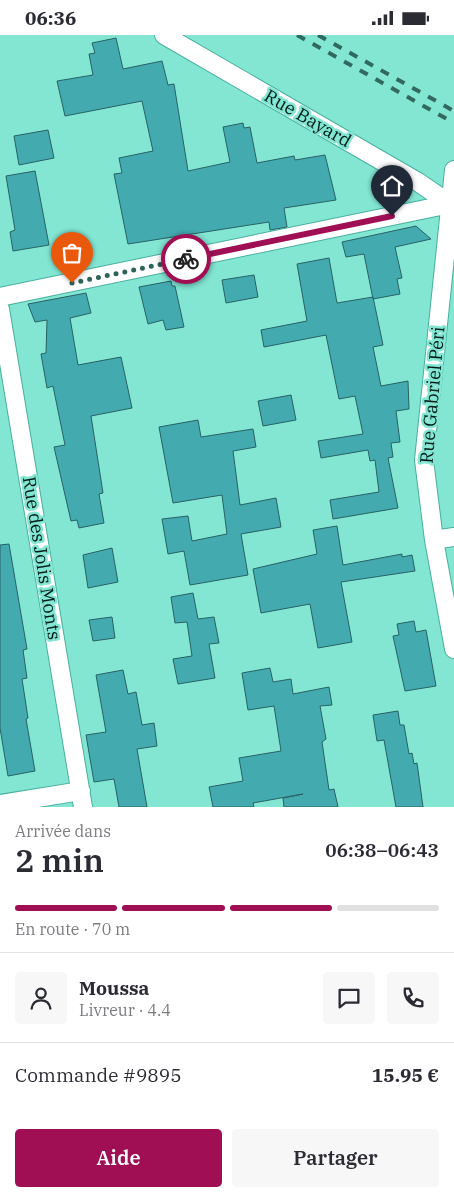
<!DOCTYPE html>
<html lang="fr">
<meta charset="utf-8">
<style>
:root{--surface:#fff;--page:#f7f7f7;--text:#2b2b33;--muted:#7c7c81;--line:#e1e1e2;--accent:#a00e54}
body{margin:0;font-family:"IBM Plex Serif",serif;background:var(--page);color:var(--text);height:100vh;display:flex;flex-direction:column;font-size:19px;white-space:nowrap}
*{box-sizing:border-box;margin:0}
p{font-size:16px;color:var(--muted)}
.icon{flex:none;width:28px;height:28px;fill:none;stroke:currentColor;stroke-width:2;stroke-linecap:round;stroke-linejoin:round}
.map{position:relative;height:772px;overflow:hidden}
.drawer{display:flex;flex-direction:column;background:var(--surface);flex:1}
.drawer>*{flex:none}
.pin{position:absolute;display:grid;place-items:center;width:42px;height:42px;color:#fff;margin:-51px -21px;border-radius:50% 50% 50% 0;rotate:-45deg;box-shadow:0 0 5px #0007}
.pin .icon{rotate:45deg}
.courier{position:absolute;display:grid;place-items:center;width:50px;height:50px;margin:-25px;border:4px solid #a00e54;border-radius:50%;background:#fff;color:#222;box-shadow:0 1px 6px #0007}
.summary em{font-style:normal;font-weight:600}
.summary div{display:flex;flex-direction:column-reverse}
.summary{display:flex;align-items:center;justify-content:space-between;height:85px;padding:0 15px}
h1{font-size:32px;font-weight:600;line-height:38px}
.bar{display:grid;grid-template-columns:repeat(4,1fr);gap:8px 5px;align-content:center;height:60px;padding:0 15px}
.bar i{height:6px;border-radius:4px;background:var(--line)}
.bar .selected{background:var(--accent)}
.bar p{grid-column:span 4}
.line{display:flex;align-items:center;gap:12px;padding:0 15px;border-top:1px solid var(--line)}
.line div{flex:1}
.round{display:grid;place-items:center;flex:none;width:52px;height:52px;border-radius:5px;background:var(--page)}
.primary-button{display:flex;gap:10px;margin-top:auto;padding:10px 15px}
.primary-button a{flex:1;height:58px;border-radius:5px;background:var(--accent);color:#fff;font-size:20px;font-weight:600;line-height:58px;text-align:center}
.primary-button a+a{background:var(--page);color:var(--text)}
.status{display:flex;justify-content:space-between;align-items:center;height:35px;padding:0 25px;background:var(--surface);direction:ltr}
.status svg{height:14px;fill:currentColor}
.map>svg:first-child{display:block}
.building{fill:#43abb0;stroke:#286164}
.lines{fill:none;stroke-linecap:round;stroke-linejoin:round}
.street-casing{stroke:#49af9e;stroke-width:20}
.street{stroke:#fff;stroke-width:18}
.rail{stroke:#32695f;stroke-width:4;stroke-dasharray:9 9;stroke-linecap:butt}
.done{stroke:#2e6359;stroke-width:5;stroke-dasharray:0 9}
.route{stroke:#a00e54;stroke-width:6}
.labels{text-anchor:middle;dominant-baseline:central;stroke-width:5;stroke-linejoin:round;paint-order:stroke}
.street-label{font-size:18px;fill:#001c17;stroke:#82e6d3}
</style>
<div class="status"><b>06:36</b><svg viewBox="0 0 49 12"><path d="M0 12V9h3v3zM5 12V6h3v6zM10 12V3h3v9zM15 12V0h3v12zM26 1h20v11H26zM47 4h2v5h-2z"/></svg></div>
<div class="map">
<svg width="454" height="772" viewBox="0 0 454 772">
<rect width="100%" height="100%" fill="#82e6d3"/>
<path class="building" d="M116 3 123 34 162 26 168 50 174 49 188 136 230 127 223 92 243 88 244 93 250 92 257 128 294 121 295 125 325 120 336 165 284 173 287 192 270 195 269 187 128 209 114 139 122 138 119 123 153 116 142 66 65 81 57 46 93 40 89 19 95 18 92 8Z
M48 95 54 123 19 130 14 101Z
M35 136 49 210 13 216 10 197 15 195 6 141Z
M416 191 431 204 395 212 402 243 397 244 400 259 373 264 364 219 346 222 342 207Z
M329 223 337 268 373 262 383 310 373 312 381 351 408 346 409 374 396 376 400 407 391 408 393 422 388 423 398 473 333 484 330 465 379 457 375 425 370 426 368 415 321 423 318 406 363 399 355 361 339 364 326 300 264 312 261 295 307 286 297 229Z
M254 240 258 262 226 268 222 245Z
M171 246 172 251H175L184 292 166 295 163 285 148 289 139 252Z
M86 258 91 278 70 283 78 330 121 322 132 373 91 381 103 458 99 459 104 488 79 493 77 485 71 486 54 412 65 410 53 351 47 353 41 319 46 318 47 285 35 287 28 269Z
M291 360 296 385 263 391 258 366Z
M198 385 201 402 253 394 256 412 233 416 240 470 276 463 281 492 241 499 248 540 190 550 184 516 168 519 162 484 188 481 192 506 227 499 222 460 173 468 159 392Z
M337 491 343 530 402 519V522L412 520 415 536 341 547 352 607 318 613 310 569 261 578 253 534 317 519 313 495Z
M9 509 27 614 23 615 27 643 22 644 28 683 26 684 35 736 8 741 0 693V510Z
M112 513 118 547 88 553 83 520Z
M193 558 198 584 214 582 219 608 209 609 215 643 178 649 173 624 192 621 187 587 175 588 171 562Z
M112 582 115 603 93 606 89 585Z
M414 586 416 597 426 595 436 651 405 656 393 601 399 600 397 589Z
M270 633 273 647 291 644 293 659 329 652 332 670 320 671 326 704 322 707 329 755 334 754 338 772H284L283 763 303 759 253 768 254 772H213L209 752 243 746 239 723 281 716 274 671 248 675 242 638Z
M123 635 128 659 136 657 142 690 154 688 157 711 137 714 147 772H119L114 744 94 747 86 700 106 697 96 640Z
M398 676 400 690H404L409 719 412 718 414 729 417 728 423 772H396L384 705 377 706 373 680Z"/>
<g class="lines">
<defs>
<path id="street" d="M164 0 418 147 450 169
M454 135 424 425 434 505 454 614
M0 262 450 169
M0 274 83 772
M434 505 454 502
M0 769 81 756"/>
</defs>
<use href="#street" class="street-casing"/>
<use href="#street" class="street"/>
<path class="rail" d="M297 0 454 88
M318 0 454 76"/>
</g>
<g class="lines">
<path class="done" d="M72 248 186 224"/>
<path class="route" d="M186 224 392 181"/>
</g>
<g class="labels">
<g class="street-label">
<text transform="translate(308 83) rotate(30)">Rue Bayard</text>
<text transform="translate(432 360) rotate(-85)">Rue Gabriel Péri</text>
<text transform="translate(42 523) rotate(81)">Rue des Jolis Monts</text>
</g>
</g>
</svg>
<div class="pin" style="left:72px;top:248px;background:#ea580c"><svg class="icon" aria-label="bag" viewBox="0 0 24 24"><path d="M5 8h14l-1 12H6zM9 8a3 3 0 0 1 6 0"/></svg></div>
<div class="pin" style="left:392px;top:181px;background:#1f2937"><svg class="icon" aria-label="home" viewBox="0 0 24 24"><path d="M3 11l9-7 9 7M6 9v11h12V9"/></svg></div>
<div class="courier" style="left:186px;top:224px"><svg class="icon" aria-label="bike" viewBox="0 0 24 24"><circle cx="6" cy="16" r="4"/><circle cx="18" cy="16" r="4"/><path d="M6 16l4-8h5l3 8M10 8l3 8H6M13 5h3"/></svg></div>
</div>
<section class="drawer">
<div class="summary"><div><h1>2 min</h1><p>Arrivée dans</p></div><em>06:38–06:43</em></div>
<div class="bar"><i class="selected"></i><i class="selected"></i><i class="selected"></i><i></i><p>En route · 70 m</p></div>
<div class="line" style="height:90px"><a class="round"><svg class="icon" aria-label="person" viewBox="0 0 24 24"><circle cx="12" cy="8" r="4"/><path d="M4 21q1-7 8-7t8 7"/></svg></a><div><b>Moussa</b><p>Livreur · 4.4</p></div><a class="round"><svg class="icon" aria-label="chat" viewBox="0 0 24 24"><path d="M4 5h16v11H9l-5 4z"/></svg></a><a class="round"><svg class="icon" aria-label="phone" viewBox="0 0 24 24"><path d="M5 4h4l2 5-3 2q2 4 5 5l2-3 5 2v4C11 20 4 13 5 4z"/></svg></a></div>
<div class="line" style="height:65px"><div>Commande #9895</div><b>15.95 €</b></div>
<div class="primary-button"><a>Aide</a><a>Partager</a></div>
</section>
